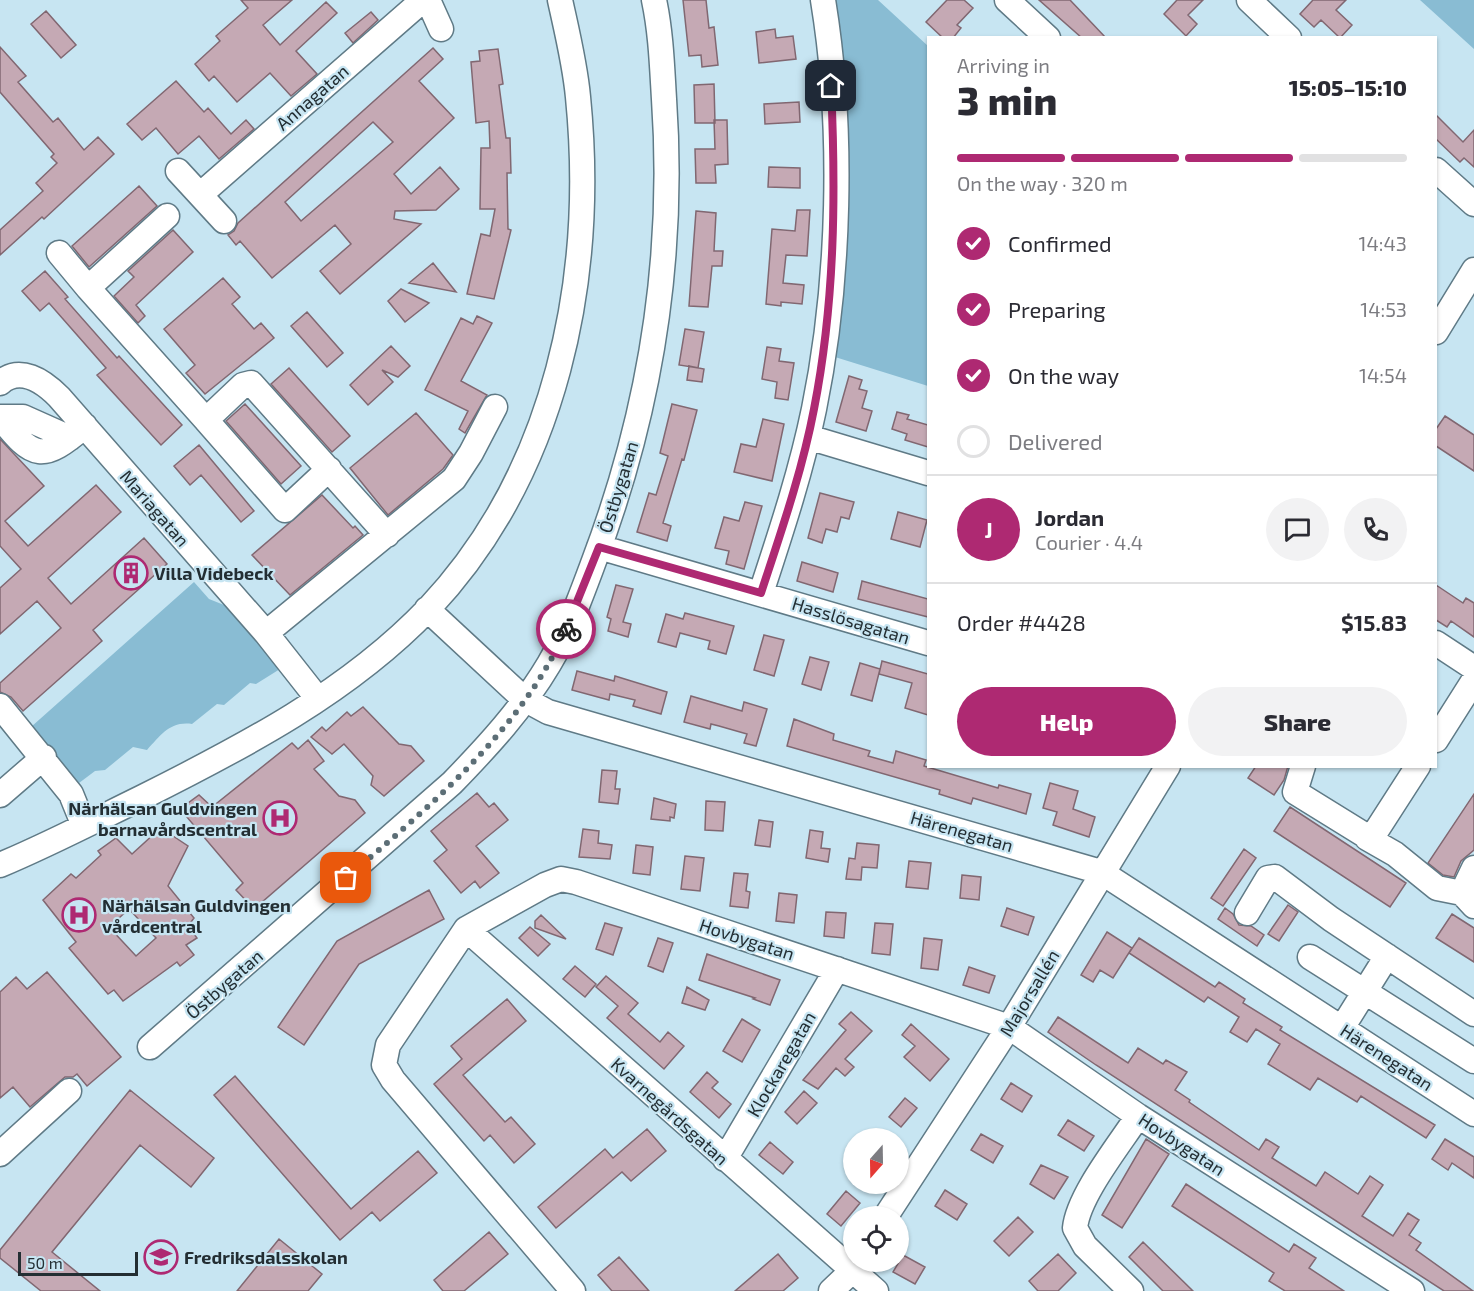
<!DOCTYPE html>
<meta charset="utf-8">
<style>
:root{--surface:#fff;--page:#f2f2f3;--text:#2b2b33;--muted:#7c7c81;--line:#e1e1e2;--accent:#ae2972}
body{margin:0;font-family:"Exo 2",sans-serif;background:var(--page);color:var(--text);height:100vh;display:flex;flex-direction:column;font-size:22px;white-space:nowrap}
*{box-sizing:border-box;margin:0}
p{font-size:20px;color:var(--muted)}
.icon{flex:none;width:33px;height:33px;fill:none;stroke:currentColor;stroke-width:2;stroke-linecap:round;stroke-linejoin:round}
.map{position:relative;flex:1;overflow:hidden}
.sheet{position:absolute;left:927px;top:36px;width:510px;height:732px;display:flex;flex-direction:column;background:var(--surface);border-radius:0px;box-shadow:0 2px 4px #0004}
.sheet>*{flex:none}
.needle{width:39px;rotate:200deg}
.fabs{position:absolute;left:843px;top:1128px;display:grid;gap:12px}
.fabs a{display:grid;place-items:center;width:66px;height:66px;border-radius:50%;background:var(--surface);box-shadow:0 2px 4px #0004;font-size:30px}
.scale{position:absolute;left:18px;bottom:15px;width:120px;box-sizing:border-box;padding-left:6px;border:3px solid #232e33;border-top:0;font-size:16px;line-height:21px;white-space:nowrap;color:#232e33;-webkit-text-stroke:4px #c7e5f2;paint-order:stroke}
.pin{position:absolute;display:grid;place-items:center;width:51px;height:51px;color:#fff;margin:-26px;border-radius:12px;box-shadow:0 3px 9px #0006}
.courier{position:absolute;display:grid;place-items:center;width:60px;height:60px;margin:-30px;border:4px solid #ae2972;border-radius:50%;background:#fff;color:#222;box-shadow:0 2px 8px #0007}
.headline em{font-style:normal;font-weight:800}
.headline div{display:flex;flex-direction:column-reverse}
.headline{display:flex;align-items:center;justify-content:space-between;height:102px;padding:0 30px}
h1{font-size:39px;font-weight:800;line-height:45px}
.bar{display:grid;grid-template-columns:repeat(4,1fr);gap:9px 6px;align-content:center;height:72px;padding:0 30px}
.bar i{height:8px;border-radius:4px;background:var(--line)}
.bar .active{background:var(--accent)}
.bar p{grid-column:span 4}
.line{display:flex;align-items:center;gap:15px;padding:0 30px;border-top:2px solid var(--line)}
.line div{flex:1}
.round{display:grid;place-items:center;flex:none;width:63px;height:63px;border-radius:32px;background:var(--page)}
ol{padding:0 30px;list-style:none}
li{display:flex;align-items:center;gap:18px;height:66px}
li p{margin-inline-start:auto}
li .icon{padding:6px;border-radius:50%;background:var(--accent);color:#fff;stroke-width:4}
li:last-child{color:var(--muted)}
li i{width:33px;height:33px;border:3px solid var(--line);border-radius:50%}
.action{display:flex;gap:12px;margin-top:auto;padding:12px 30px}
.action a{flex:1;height:69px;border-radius:36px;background:var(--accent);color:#fff;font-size:24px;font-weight:800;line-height:69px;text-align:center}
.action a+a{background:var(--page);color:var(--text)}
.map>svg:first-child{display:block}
.green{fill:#89bcd3}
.building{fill:#c5a9b4;stroke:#816771;stroke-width:1.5;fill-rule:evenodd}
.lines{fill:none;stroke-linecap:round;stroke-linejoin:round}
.minor-casing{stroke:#5f7a86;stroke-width:27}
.minor{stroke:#fff;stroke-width:24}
.done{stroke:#5c6e76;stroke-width:6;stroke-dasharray:0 10.8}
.route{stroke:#ae2972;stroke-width:8}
.labels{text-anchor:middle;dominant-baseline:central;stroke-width:4.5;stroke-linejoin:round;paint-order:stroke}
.street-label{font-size:18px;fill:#232e33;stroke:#c7e5f2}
.poi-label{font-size:18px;font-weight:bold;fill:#232e33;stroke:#c7e5f2;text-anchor:start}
</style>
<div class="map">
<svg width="1474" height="1291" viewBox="0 0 1474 1291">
<rect width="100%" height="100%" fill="#c7e5f2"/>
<path class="green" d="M832 0H878L928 46V386L835 357Z
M1420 0H1474V49Z
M194 582 209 599 239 611 280 669 256 684 250 683 224 705 217 704 192 724C170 721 161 735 147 750L133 747 105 770 95 771 79 783 31 727Z"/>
<path class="building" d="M241 0H292L263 25 280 45 326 2 337 13 296 51 317 74 291 96 270 73 237 102 214 76 209 81 195 64 220 41 216 36 248 8Z
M683 0H706L709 28 714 27 718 65 702 67 701 55 689 56Z
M947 0H964L973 8 957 25 961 28 953 38H943L926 22Z
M1039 0H1070L1106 38H1082Z
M1177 0H1203L1188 15 1197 24 1186 36 1164 14Z
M1313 0H1346L1336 10 1352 25 1340 38 1321 20 1314 27 1300 14Z
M46 11 76 45 61 58 31 24Z
M371 12 378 20 353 43 345 33Z
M775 29 776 38 793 36 796 59 759 63 756 32Z
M0 47 26 76 18 82 53 122 58 118 84 150 98 137 114 154 44 219 42 217 0 255V230L43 191 36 183 57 163 51 157 54 154 0 92Z
M433 48 443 59 419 81 454 118 394 174 411 194 440 167 459 189 436 210 395 211 394 219 421 224 340 294 320 271 351 244 335 225 272 278 240 241 236 245 228 235 234 231 238 223ZM373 122 393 142 301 221 285 202Z
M498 49 503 84 499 85 506 138H510L511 173H507L508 229 511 230 494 299 467 294 481 234 490 236 495 209H480L481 148H490L489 121 476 123 471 62 480 61 479 51Z
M176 81 204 112 208 108 231 134 246 120 254 129 219 159 199 136 178 154 156 128 142 140 127 124Z
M714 84 715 123H695L694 85Z
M799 102 800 122 765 124 764 104Z
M1436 115 1463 142 1474 130V167L1464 158 1460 162 1436 139Z
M714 120H727L728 164 715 165 716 183H696L695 149H715Z
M769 167 800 168V188L768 187Z
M139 186 157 206 89 267 72 246Z
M797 210H810L807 256 786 255 783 283 804 285 802 304 781 302V306L766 304 772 229 795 231Z
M696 211 716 213 714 251H723L722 266H712L708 307 689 306Z
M173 230 193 252 136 305 145 316 138 323 114 296 134 277 128 271Z
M433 263 456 292 409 283Z
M45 271 68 297 65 299 117 358 119 356 182 425 161 445 97 375 106 368 49 303 40 311 22 291Z
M223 278 240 297 232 304 254 329 261 323 274 338 205 394 186 373 195 365 164 329Z
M401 289 429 303 405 322 388 301Z
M307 312 343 353 327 367 291 326Z
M477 316 492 323 461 381 487 395 465 433 459 429 468 411 425 390 461 318 473 324Z
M685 329 704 332 698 368 679 365Z
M391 346 410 366 398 377 382 370 393 382 368 405 350 385Z
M767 347 781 349 779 361 794 363 788 400 775 398 777 382 762 379Z
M689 366 704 369 702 382 687 380Z
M289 368 350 436 332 452 271 384Z
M849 376 862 380 859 389 867 391 862 408 872 411 866 431 836 422Z
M245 404 301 466 281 484 226 421Z
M672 404 697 410 684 460 682 459 663 523 671 526 667 541 637 532 649 493 656 495 668 456 660 453Z
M897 412 909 415 907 419 928 425V447L905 440 907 434 892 429Z
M416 413 453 455 443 469 388 515 350 468Z
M1445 416 1474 435V471L1436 446V429Z
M763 419 784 424 772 481 734 472 741 444 756 447Z
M0 439 44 486 5 521 28 546 96 485 121 512 48 578 71 604 144 538 167 564 93 630 102 641 23 711 11 697 0 692V683L61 628 37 601 0 634V588L21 569 0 546Z
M199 445 254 511 241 522 201 475 190 485 174 466Z
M820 493 854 502 849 519 841 517 837 532 826 529 822 543 808 538Z
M322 495 353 528 355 526 363 535 290 595 252 555Z
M745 502 762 506 744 569 726 564 729 551 715 548 724 517 739 521Z
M898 512 927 520 920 547 891 539Z
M802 562 838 573 833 592 797 581Z
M862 581 928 599V617L858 599Z
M616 585 633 589 623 622 631 624 628 637 608 631 611 619 607 617Z
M1436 585 1463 603 1466 598 1474 603V637L1451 621 1447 627 1436 620Z
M685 613 734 626 726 654 708 649 710 641 680 633 676 647 658 642 666 614 683 619Z
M764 635 784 640 774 676 754 670Z
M810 657 829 662 821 690 802 684Z
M882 661 928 674V715L905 708 912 683 879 674Z
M860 663 880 669 872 701 851 695Z
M577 671 614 681 615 676 667 692 661 714 633 706 635 700 610 694 609 700 572 690Z
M691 696 742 711 744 702 767 709 756 746 744 743 747 734 719 726 711 724 710 729 684 722Z
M363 707 399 744 411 746 424 761 384 796 371 785 373 776 344 744 332 754 311 737 322 727 326 731 347 712 351 716Z
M794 719 834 734 833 740 870 751 868 756 893 763 896 751 926 760 924 766 998 788 999 785 1031 794 1026 814 973 798 971 804 939 794 940 790 787 746Z
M308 740 324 761 314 769 339 796 355 800 365 813 254 909 236 890 243 883 180 809 199 795 212 807 292 743 298 749Z
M1256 766H1288L1284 780 1274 795 1248 778Z
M602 770 617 771 615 789H620L618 804 599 802Z
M1050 783 1078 791 1073 809 1095 817 1089 837 1053 825 1057 812 1043 808Z
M477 793 489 807 494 803 508 820 476 846 499 873 480 888 475 881 461 893 434 861 447 850 431 831Z
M1474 794V850L1461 861 1454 877 1443 875 1428 863Z
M654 798 676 804 674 818 670 817V821L651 819Z
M706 801 725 802 723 831 705 830Z
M1290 807 1406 883 1390 907 1274 831Z
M759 820 773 822 770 847 755 845Z
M583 829 599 831 598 843 612 845 610 859 579 857Z
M810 830 823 832 821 848 830 849 828 862 806 858Z
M167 832 188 846 168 886 194 918 188 926 197 938 186 945 194 955 180 966 177 962 123 1001 114 990 108 994 69 948 76 942 43 900 71 874 76 878 101 855 98 851 116 838 132 854 154 834ZM129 909 156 938 136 956 109 927Z
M857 843 879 845 877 868 862 867 861 880 846 879 849 858 855 859Z
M636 845 653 847 650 875 633 873Z
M1244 849 1256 858 1223 906 1211 898Z
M685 856 704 858 700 891 681 889Z
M909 861 931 863 928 889 906 887Z
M734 873 748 874 746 891 750 892 748 908 730 906Z
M962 875 981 877 979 900 960 898Z
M429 890 444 919 359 964 304 1045 278 1027 337 941Z
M779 893 797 895 794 923 776 921Z
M1288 905 1298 912 1279 941 1268 934Z
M1007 908 1034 917 1028 935 1001 926Z
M1225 908 1233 914 1239 925 1251 926 1264 935 1257 946 1218 919Z
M826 912 846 913 844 938 824 936Z
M1452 914 1474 928V962L1436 938Z
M541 915 566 939 535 928V921Z
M605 923 622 928 613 955 596 949Z
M875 923 893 924 890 955 872 953Z
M530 927 550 944 538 956 519 938Z
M1107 932 1132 948 1113 978 1100 970 1093 982 1081 975Z
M658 938 673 943 663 972 648 966Z
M924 938 942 940 938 970 921 968Z
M1139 938 1215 987 1219 982 1245 999 1243 1003 1282 1027 1280 1030 1435 1125 1426 1138 1361 1096 1357 1102 1318 1078 1310 1090 1268 1064 1280 1044 1256 1029 1247 1042 1230 1032 1239 1017 1208 997 1204 1002 1129 953Z
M707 954 780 980 770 1005 753 999 755 998 699 980Z
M575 966 596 984 585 997 563 979Z
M969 967 995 976 989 993 963 985Z
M47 972 121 1057 87 1086 77 1074 73 1077H65L30 1107 13 1087 0 1098V992L16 977 27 989Z
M606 976 638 1003 628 1014 660 1042 668 1032 684 1046 664 1069 607 1018 618 1006 596 987Z
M687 987 709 1000 705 1010 682 1003Z
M507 999 526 1021 463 1075 505 1122 511 1117 535 1144 514 1163 490 1135 484 1141 434 1084 462 1059 451 1046Z
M851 1012 872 1031 845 1059 854 1067 845 1076 836 1068 818 1089 803 1080 846 1030 839 1024Z
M1058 1017 1128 1063 1138 1048 1163 1064 1166 1060 1187 1072 1175 1090 1190 1100 1189 1102 1259 1150 1266 1139 1279 1147 1272 1158 1316 1186 1325 1172 1358 1194 1370 1176 1383 1185 1362 1216 1393 1236 1408 1213 1419 1220 1409 1235 1421 1243 1416 1250 1473 1291H1444L1096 1065 1048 1032Z
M742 1019 760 1030 742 1062 723 1051Z
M911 1024 949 1059 930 1081 904 1057 915 1046 902 1035Z
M707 1072 718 1082 712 1088 731 1104 719 1118 690 1092Z
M235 1076 351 1209 418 1151 437 1173 380 1221 372 1212 340 1240 214 1095Z
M1011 1083 1032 1096 1022 1112 1001 1099Z
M130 1090 214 1158 191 1187 140 1145 52 1252 100 1291H41L0 1258V1250Z
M804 1091 817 1103 797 1124 785 1112Z
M905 1098 917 1108 901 1127 889 1117Z
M1068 1120 1094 1136 1084 1151 1058 1135Z
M647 1129 666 1151 631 1181 622 1172 556 1228 538 1207 605 1149 613 1158Z
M981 1134 1003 1146 993 1163 971 1150Z
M1146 1139 1169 1154 1122 1228 1102 1215Z
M1445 1139 1474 1157V1178L1452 1163 1448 1170 1432 1159Z
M770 1142 793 1162 783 1174 759 1155Z
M1041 1165 1068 1177 1054 1199 1030 1184Z
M1186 1184 1289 1252 1294 1244 1316 1258 1309 1268 1344 1291H1285L1269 1281 1274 1273 1172 1206Z
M945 1190 967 1204 957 1220 935 1206Z
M846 1191 860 1203 841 1226 827 1214Z
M1018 1217 1033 1232 1009 1256 994 1241Z
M489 1232 508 1254 464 1291H443L434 1280Z
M279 1239 322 1274 308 1291H237Z
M1143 1242 1193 1291H1163L1129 1257Z
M778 1254 798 1278 783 1291H735Z
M1058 1254 1076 1273 1058 1291H1038L1029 1281Z
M903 1255 925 1267 915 1284 893 1272Z
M619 1257 649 1291H612L598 1275Z"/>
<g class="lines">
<defs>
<path id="minor" d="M428 0 441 29
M1007 0 1048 38
M1249 0 1289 38
M1436 170 1474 204
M178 171 224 221
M201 194 423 0
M167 216 88 288 206 420
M59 253 88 288
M1436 332 1474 270
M0 383C20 365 43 381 59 397L266 633 318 699
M0 417C34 460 42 462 85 426
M0 417H23L70 438
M808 437 928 473
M329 469 285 510 206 420 243 385 251 383 387 535
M599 547 928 643
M761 593C781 532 801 472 814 409 840 282 844 128 823 0
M427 609 524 699 548 712 1101 872 1474 1114
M266 633 454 479 471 453 495 407
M1436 643 1474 668
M0 706 71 794 84 826
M1436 740 1474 680
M1303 766 1295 792 1371 839 1418 766
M0 795 44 757
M1367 838 1395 854 1437 888 1462 893
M0 865C48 845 94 821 141 798 243 747 349 692 429 608 557 472 596 278 578 97 575 64 567 32 560 0
M1474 868 1462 893 1474 906
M1247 913 1268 878 1275 877 1331 919 1474 1014
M466 929 876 1291
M1310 957 1474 1061
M1342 1028 1387 956
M150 1047 452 783C487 747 523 708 549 664 568 632 581 596 594 561 650 413 675 257 664 99 662 66 661 33 654 0
M0 1154 69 1091
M725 1159 837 969
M886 1216 1009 1027 1168 766
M573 1291 393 1080 384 1065 388 1045 466 929 545 885 561 879 576 882 1009 1027 1138 1116 1412 1291
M831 1291 853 1270 858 1262
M1131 1291 1085 1246 1075 1228C1078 1196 1119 1145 1138 1116"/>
</defs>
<use href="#minor" class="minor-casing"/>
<use href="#minor" class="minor"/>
</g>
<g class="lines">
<path class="done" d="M346 878C427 809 523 729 566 629"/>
<path class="route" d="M566 629 599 547 761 593C781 532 802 472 814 409 835 302 836 194 831 86"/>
</g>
<defs>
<symbol id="building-ring" viewBox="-11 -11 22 22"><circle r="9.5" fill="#c7e5f2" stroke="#ae2972" stroke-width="1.5"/><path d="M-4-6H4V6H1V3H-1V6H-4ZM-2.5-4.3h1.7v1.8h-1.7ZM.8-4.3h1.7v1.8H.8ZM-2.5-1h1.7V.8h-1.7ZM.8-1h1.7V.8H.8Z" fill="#ae2972"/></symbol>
<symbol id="hospital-ring" viewBox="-11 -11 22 22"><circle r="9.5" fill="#c7e5f2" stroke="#ae2972" stroke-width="1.5"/><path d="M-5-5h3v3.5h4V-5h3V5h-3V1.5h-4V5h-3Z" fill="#ae2972"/></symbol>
<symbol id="school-ring" viewBox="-11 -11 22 22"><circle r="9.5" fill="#c7e5f2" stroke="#ae2972" stroke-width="1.5"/><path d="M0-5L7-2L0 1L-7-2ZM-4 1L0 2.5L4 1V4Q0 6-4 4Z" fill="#ae2972"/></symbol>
</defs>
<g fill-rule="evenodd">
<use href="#building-ring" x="112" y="554" width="38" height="38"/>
<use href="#hospital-ring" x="261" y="799" width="38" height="38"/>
<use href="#hospital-ring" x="60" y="896" width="38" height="38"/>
<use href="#school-ring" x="142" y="1238" width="38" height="38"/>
</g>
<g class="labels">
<g class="street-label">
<text transform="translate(312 97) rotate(-41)">Annagatan</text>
<text transform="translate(618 487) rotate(-73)">Östbygatan</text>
<text transform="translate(155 508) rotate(49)">Mariagatan</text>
<text transform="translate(851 620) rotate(17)">Hasslösagatan</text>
<text transform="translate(962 831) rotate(16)">Härenegatan</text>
<text transform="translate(747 939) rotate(18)">Hovbygatan</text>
<text transform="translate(224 984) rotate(-41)">Östbygatan</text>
<text transform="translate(1029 993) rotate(-59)">Majorsallén</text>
<text transform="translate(1387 1057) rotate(33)">Härenegatan</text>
<text transform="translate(781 1064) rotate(-60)">Klockaregatan</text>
<text transform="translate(670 1111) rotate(42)">Kvarnegårdsgatan</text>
<text transform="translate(1182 1144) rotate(33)">Hovbygatan</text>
</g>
<g class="poi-label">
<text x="154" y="573">Villa Videbeck</text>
<text x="257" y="808" text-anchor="end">Närhälsan Guldvingen<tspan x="257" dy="21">barnavårdscentral</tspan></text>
<text x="102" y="905">Närhälsan Guldvingen<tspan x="102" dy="21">vårdcentral</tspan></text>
<text x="184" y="1257">Fredriksdalsskolan</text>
</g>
</g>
</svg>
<div class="fabs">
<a><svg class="needle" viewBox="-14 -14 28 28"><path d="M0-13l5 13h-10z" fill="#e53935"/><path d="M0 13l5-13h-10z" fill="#7c7c81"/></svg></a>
<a><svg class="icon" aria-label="locate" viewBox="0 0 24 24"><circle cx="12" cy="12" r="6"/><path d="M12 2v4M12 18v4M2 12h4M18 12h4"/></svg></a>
</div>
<div class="scale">50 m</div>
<div class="pin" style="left:346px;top:878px;background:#ea580c"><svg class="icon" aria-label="bag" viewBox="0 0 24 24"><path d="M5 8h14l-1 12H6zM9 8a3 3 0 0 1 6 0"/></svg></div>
<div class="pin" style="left:831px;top:86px;background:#1f2937"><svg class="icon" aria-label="home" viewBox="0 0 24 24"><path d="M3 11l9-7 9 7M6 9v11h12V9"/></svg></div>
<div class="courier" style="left:566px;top:629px"><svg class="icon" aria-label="bike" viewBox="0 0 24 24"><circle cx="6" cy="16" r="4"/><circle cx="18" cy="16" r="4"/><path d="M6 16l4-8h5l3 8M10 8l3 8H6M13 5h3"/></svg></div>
<section class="sheet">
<div class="headline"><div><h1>3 min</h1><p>Arriving in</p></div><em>15:05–15:10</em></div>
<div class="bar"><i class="active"></i><i class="active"></i><i class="active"></i><i></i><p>On the way · 320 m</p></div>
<ol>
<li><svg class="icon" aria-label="check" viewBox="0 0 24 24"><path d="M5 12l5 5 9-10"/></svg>Confirmed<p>14:43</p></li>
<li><svg class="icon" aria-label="check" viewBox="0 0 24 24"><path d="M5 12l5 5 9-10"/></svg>Preparing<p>14:53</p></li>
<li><svg class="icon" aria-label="check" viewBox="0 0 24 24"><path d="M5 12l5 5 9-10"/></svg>On the way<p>14:54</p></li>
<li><i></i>Delivered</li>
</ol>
<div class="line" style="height:108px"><b class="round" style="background:var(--accent);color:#fff">J</b><div><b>Jordan</b><p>Courier · 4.4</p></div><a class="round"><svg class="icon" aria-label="chat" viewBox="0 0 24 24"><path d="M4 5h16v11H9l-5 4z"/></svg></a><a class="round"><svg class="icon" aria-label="phone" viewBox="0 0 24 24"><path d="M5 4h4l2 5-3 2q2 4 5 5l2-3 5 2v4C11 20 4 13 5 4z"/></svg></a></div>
<div class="line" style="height:78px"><div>Order #4428</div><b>$15.83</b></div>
<div class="action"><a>Help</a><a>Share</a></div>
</section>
</div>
